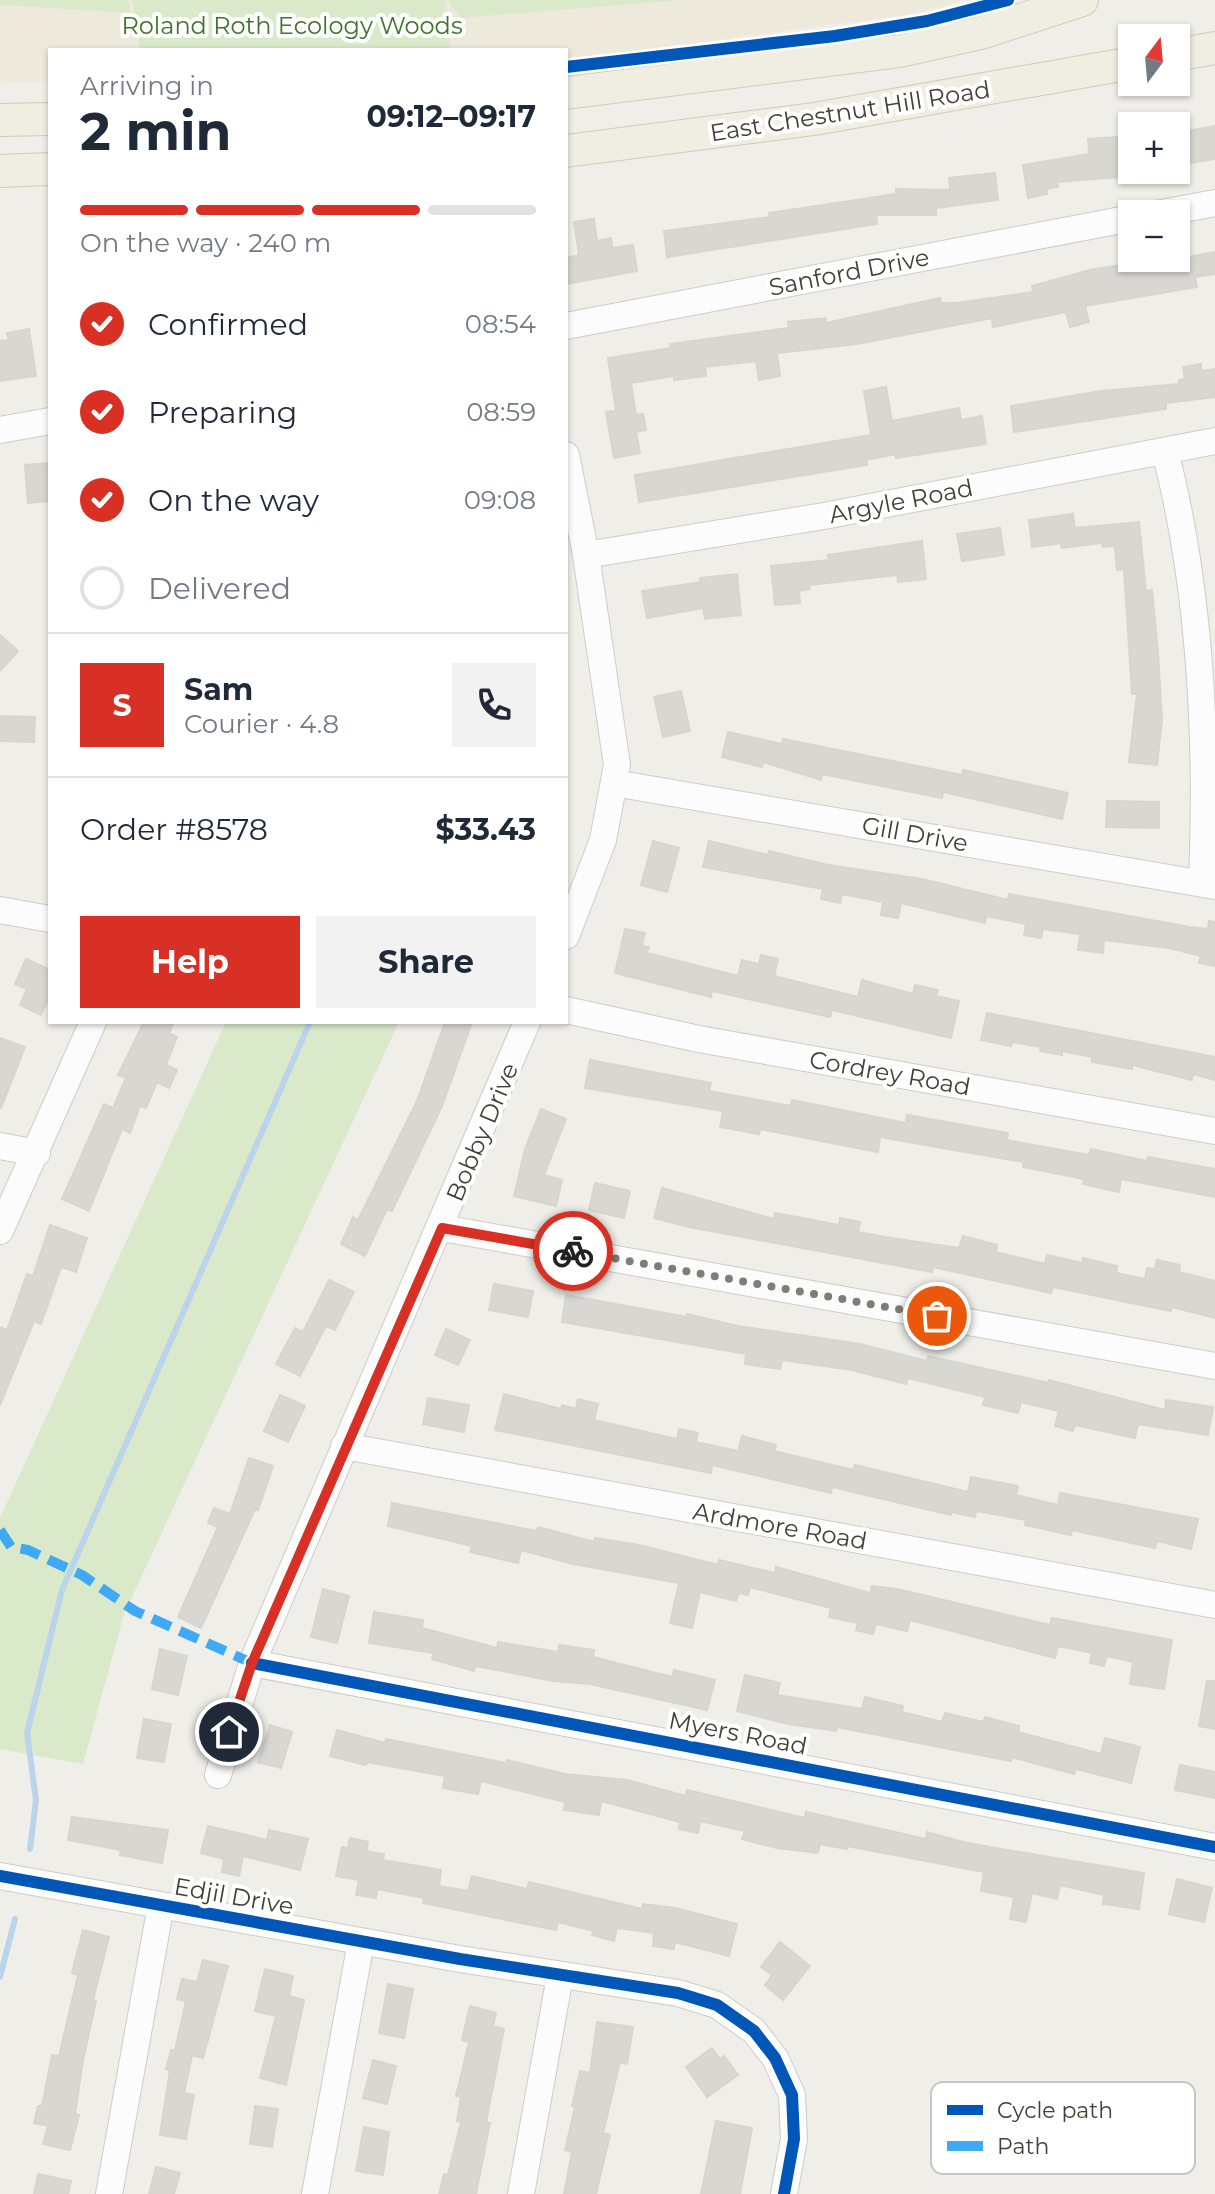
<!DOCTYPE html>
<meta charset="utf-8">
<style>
:root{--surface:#fff;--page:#f2f2f3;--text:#1f2937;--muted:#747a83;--line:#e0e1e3;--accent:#d93025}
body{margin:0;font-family:Montserrat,sans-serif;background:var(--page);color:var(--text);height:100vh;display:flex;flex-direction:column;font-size:30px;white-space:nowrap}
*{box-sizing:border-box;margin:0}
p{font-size:26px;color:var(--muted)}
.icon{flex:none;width:44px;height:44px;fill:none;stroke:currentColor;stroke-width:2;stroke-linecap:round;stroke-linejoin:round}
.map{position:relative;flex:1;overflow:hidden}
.side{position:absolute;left:48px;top:48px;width:520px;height:976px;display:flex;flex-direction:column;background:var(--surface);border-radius:0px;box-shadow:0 2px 6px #0004}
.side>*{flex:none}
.needle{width:52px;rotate:16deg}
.buttons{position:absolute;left:1118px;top:24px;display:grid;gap:16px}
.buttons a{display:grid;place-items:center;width:72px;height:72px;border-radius:0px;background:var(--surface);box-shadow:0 2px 6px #0004;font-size:40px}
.pin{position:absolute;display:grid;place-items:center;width:68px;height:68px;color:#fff;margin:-34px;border:4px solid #fff;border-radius:50%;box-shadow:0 2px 8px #0007}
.courier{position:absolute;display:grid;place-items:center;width:80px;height:80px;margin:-40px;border:6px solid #d93025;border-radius:50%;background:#fff;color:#222;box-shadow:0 2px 10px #0007}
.overview em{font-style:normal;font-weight:700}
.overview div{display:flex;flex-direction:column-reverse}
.overview{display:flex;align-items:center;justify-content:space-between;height:136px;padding:0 32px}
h1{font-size:52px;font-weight:700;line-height:60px}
.bar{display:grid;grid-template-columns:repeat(4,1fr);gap:12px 8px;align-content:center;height:96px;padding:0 32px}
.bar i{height:10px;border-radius:6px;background:var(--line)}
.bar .selected{background:var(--accent)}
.bar p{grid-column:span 4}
.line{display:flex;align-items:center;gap:20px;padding:0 32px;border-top:2px solid var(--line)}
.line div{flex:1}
.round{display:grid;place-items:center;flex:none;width:84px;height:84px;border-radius:0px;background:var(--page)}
ol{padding:0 32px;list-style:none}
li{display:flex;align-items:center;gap:24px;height:88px}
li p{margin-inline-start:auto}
li .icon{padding:8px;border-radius:50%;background:var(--accent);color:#fff;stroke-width:4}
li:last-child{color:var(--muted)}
li i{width:44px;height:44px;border:4px solid var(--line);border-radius:50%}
.button{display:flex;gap:16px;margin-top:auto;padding:16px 32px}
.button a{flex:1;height:92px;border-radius:0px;background:var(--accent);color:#fff;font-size:32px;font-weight:700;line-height:92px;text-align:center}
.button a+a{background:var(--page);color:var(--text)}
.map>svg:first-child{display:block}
.education{fill:#edeadb}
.green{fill:#dae9ca}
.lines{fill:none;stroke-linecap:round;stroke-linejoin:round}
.stream{stroke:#bad4ec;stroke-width:6}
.building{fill:#d9d7d1;stroke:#d7d5cf;stroke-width:2}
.minor-casing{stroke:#cdccc7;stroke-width:28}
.major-casing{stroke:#d1cbb7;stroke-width:34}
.minor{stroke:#fdfcfc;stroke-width:26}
.major{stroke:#f0ede3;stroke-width:32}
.quiet{stroke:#3fa9f5;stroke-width:10;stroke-dasharray:20 10;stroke-linecap:butt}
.cycleway-casing{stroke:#fff;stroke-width:17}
.cycleway{stroke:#0057b8;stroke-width:12}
.done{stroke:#807d74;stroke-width:8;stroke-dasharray:0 14.4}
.route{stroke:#d93025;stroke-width:10}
.labels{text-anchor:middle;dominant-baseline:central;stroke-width:8;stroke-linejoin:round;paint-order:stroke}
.park-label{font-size:24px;fill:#40742b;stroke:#fff}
.street-label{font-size:24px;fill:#454035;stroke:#fff}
.key{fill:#fff;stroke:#c7c6c2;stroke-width:2}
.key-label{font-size:22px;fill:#454035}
</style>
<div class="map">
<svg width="1215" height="2194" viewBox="0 0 1215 2194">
<rect width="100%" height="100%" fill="#efeee9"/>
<path class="education" d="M0 0H962L918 13 566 60V50H50V81L0 83Z"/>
<path class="green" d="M0 0H128L131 13 1 5Z
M132 0H445L451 50H140Z
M448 0H682L460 18Z
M226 1022H399L124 1614 83 1764 0 1749V1518Z"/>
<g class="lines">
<path class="stream" d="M30 1849 36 1800 27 1733 62 1590 310 1022
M0 1977 15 1919"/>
</g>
<path class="building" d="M1215 126V159L1176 165V133Z
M1132 136V176L1057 182 1058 187 1046 189 1047 194 1028 198 1023 165 1089 154 1088 139Z
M995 173 998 200 936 208V215H876L877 224 667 257 664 231 770 217 769 213 896 194V189L950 190 949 178Z
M594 219 597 241 611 238 612 248 633 245 637 271 566 284V258L579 255 574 222Z
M1215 252V274L1195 277 1197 287 1085 306 1089 322 1070 327 1066 312 993 327 992 318 857 344 777 353 780 376 759 380 756 361 705 367 706 376 674 380V376L631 383 636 415 643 414 646 430 636 432 640 453 614 458 606 412 616 411 608 358 671 348 670 344 789 328 788 322 826 318V323L940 298 941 303H956L1033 292 1032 286 1094 269 1129 264 1130 268Z
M29 329 36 376 0 381V341L9 340 7 333Z
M1201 364V371L1215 369V397L1166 403V409L1014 432 1011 406 1101 391 1179 384V380L1185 379 1183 367Z
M886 387 892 421 959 408 961 420 982 416 986 444 896 458 895 454 866 460 867 465 639 502 635 475 871 435 864 391Z
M50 463V501L28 503 25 465Z
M1073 514 1075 528 1139 522 1146 591 1152 590 1158 652 1162 719 1157 765 1129 762 1137 694H1132L1124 569 1117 570 1115 546 1103 547 1102 543 1062 548 1061 543 1032 547 1029 520Z
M1000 528 1004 555 962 561 957 534Z
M922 541 926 579 898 582 897 575 809 585 810 589 799 591 800 603 775 605 771 566 829 560 828 555Z
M737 574 741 615 705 619 703 608 647 618 642 591 701 582 700 578Z
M0 635 18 651 0 671Z
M681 691 690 731 663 737 654 697Z
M0 716 35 717 34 742 0 741Z
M728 732 782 744 783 739 962 775 963 770 1068 793 1062 819 943 792 942 798 822 774 821 780 763 762 762 767 722 757Z
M1107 801 1159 802V828L1106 827Z
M653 841 679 848 667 892 641 885Z
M709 841 768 855 769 851 828 865 922 879 1008 900 1009 894 1189 927 1208 929 1209 921 1215 922V966L1199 963 1201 956 1169 948 1104 940 1103 953 1078 950 1080 934 1043 929 1041 938 1024 935 1026 924 986 916 985 923 901 903 898 918 881 915 883 902 842 894 840 903 821 899 823 889 703 867Z
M625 929 645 933 642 946 649 947 647 953 738 976 742 960 759 964 761 955 778 959 774 976 858 997 862 980 913 994 915 985 938 990 936 996 959 1001 951 1038 832 1010 830 1017 712 991 711 997 615 973Z
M26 959 50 970V996L41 1015 20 1005 27 989 15 984Z
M987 1013 1215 1057V1080L1193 1074 1192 1080 1132 1065V1069L1092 1062V1057L1062 1051V1055L1040 1051 1041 1047 1012 1042 1011 1046 981 1040Z
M144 1022H174L169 1033 177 1037 166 1065 177 1070 169 1088 157 1082 146 1108 140 1106 130 1133 122 1129 89 1211 62 1199 104 1104 113 1108 126 1078 118 1075Z
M445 1022H472L442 1106 392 1211 387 1209 365 1256 341 1244 353 1217 358 1220 417 1101Z
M0 1038 25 1047 1 1108H0Z
M590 1060 711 1083 709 1091 791 1106 792 1100 906 1123 907 1115 1008 1133 1007 1140 1089 1155 1091 1149 1147 1161 1148 1157 1215 1169V1197L1121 1179 1119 1192 1083 1184 1084 1179 1023 1167V1162L880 1137 878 1152 760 1129 759 1134 720 1127 723 1111 585 1088Z
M541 1109 566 1119 544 1175 562 1180 556 1206 514 1196 525 1149Z
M595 1183 630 1191 624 1218 589 1210Z
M662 1188 774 1219 775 1213 839 1225 840 1218 860 1222 858 1232 891 1238 959 1248 963 1236 997 1245 996 1252 1045 1264 1047 1255 1082 1263 1083 1258 1117 1266 1116 1273 1145 1279 1147 1268 1155 1269 1157 1260 1180 1265 1179 1272 1215 1281V1318L1172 1307 1171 1311 1053 1287 1051 1293 933 1267 932 1272 689 1227 654 1218Z
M50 1225 87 1238 76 1272 61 1267 41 1324 34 1321 0 1405V1327L7 1330 27 1274 33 1276Z
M329 1280 354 1292 335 1330 326 1326 300 1376 276 1364 295 1328 303 1332Z
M494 1284 533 1291 528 1317 489 1310Z
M566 1295 687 1317V1314L738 1326 860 1344 927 1361 928 1356 1049 1383V1380L1165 1410 1166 1400 1213 1407 1208 1435 1138 1424 1135 1438 1075 1425 1073 1431 1055 1426 1059 1411 1021 1402 1018 1413 983 1405 985 1397 908 1378 906 1384 852 1370 782 1360 780 1369 745 1364 746 1354 562 1322Z
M446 1329 470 1340 458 1365 435 1355Z
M504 1394 561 1409 562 1405 576 1409 578 1399 598 1404 594 1420 677 1439 679 1429 698 1433 696 1442 738 1451 742 1436 776 1445 774 1451 853 1470 855 1465 968 1492 971 1477 1018 1486 1016 1495 1058 1505 1060 1493 1198 1519 1191 1549 1157 1541 1155 1548 1072 1530 1071 1535 1025 1525 1026 1520 976 1511 975 1517 951 1512V1515L832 1487 831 1493 712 1465 711 1473 495 1430Z
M280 1395 305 1406 288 1442 264 1431Z
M428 1398 469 1405 464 1432 423 1424Z
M249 1458 273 1466 258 1510 255 1509 201 1628 178 1617 218 1527 208 1523 214 1508 230 1514Z
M392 1503 537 1531 538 1527 594 1542 595 1538 639 1545 718 1565 719 1560 775 1573 776 1567 870 1593 872 1586 897 1589 1050 1625 1052 1618 1172 1640 1164 1689 1130 1684 1133 1662 1107 1656 1104 1666 1090 1663 1092 1653 1058 1646 1055 1658 910 1620 907 1631 876 1624 873 1634 856 1630 858 1623 829 1617 831 1608 750 1587 748 1595 739 1593 736 1601 700 1592 692 1628 670 1623 679 1583 573 1564 521 1550 518 1563 470 1552 472 1546 388 1526Z
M323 1589 349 1596 337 1643 311 1637Z
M374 1612 423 1620 422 1628 497 1648 498 1642 558 1652 559 1645 594 1650 593 1657 672 1677 674 1670 715 1680 707 1710 590 1684 554 1681 476 1666 474 1671 432 1659 434 1653 369 1643Z
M160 1649 187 1656 178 1695 152 1689Z
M745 1675 780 1683 777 1695 862 1709 865 1697 903 1706 902 1712 942 1722 945 1713 983 1722 985 1717 1019 1726 1018 1732 1101 1754 1105 1738 1140 1747 1131 1783 1076 1769 1074 1774 1012 1757 1011 1761 837 1727 836 1731 788 1724 737 1711Z
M1207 1681H1215V1729L1199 1726Z
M144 1719 171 1724 164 1762 137 1758Z
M270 1725 292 1732 281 1768 258 1762Z
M337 1730 385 1743 386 1739 506 1763 507 1760 565 1774 627 1780 686 1796 687 1790 805 1818 806 1812 926 1839 927 1832 967 1843 1144 1873 1139 1909 1103 1904 1104 1895 1060 1885 1057 1899 1032 1893 1026 1922 1010 1919 1014 1897 981 1891 984 1872 847 1846V1849L820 1844 818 1853 777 1848 742 1839 745 1831 700 1821 698 1833 679 1829 680 1822 601 1801 599 1815 564 1810 565 1802 481 1781 478 1794 443 1788 445 1776 367 1762 366 1765 330 1756Z
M1180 1765 1215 1772V1798L1175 1790Z
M72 1817 168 1830 162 1863 120 1855 121 1850 68 1840Z
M208 1826 267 1840 269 1830 308 1839 300 1870 243 1856 239 1876 222 1872 224 1859 201 1853Z
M350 1838 368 1842 366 1851 384 1854 383 1860 441 1870 439 1886 468 1891 472 1876 527 1889 529 1882 642 1909 643 1904 675 1908 737 1924 729 1956 675 1942 674 1949 653 1946 654 1933 617 1928 614 1941 592 1935 594 1931 558 1922 556 1930 423 1903 424 1898 377 1889 376 1898 356 1895 359 1880 336 1876 342 1847 348 1848Z
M1177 1879 1212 1888 1204 1922 1169 1914Z
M83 1930 109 1937 93 2000 96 2001 83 2060 75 2114 79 2115 70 2150 43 2144 48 2126 34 2123 38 2106H42L52 2055 59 2056 78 1975 72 1973Z
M780 1942 810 1966 783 2000 765 1985 772 1975 761 1967Z
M203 1960 228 1966 203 2058 192 2055 184 2093 194 2095 186 2139 160 2135 170 2070 166 2069 171 2050H175L186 2001 177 1999 182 1979 197 1982Z
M265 1969 293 1976 289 1996 304 2000 286 2085 260 2078 276 2016 255 2011Z
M388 1984 413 1989 404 2038 379 2033Z
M470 2006 496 2013 493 2026 504 2029 486 2123H490L476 2194H439L444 2174 448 2175 461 2122 457 2121 461 2097 456 2096 469 2042 462 2040Z
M597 2022 633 2027 627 2064 620 2062 603 2133 610 2135 596 2194H564L572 2152 565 2150 575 2107 572 2106 580 2071 590 2073Z
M712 2048 720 2059 724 2056 738 2075 707 2097 686 2067Z
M373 2060 396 2066 387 2104 363 2098Z
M255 2106 278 2109 272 2147 250 2144Z
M716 2121 752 2128 740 2194H701Z
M364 2127 389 2132 383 2175 356 2171Z
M156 2167 180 2173 174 2194H149Z
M38 2174 71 2181 68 2194H34Z"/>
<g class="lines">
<defs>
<path id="minor" d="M1156 214 1215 203
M566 326 1132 218
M0 430 50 421
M1165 451C1201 591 1208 738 1202 882
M566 455 586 555 617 765 603 840 566 936
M586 555 824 516 1215 441
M614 783 1215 886
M0 910 50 919
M566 1010 699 1039 1215 1131
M0 1146 37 1153
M442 1228 1215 1366
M0 1231 93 1022
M344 1446 1215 1605
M252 1663 1215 1847
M218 1775 252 1663 527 1022
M0 1876 460 1959 678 1993 717 2005 754 2031 775 2058 792 2095 794 2139 784 2194
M109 2194 161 1905
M315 2194 361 1942
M521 2194 560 1976"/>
<path id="major" d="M1176 55 1215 48
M566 93 900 51 981 33 1082 0
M0 120 50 119
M566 151 814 119 1132 63
M0 171 50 169"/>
</defs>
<use href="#minor" class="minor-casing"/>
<use href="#major" class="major-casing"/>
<use href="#minor" class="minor"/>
<use href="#major" class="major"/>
<path class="quiet" d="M0 1530 11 1547 28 1550 82 1575 135 1611 252 1663"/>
<defs>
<path id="cycleway" d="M566 67 835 36 927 21 1008 0
M252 1663 1215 1847
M0 1876 460 1959 678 1993 717 2005 754 2031 775 2058 792 2095 794 2139 784 2194"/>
</defs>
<use href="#cycleway" class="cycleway-casing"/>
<use href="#cycleway" class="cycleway"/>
</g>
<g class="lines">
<path class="done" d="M573 1251 937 1316"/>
<path class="route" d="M229 1732 252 1663 442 1228 573 1251"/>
</g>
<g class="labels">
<g class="park-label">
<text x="292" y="25">Roland Roth Ecology Woods</text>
</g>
<g class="street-label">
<text transform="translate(850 111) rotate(-9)">East Chestnut Hill Road</text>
<text transform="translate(849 272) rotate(-11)">Sanford Drive</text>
<text transform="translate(901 501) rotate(-11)">Argyle Road</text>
<text transform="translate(915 834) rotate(10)">Gill Drive</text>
<text transform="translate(890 1073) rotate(10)">Cordrey Road</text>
<text transform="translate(482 1132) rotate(-67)">Bobby Drive</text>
<text transform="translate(780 1526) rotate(10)">Ardmore Road</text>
<text transform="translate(738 1733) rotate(11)">Myers Road</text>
<text transform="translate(234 1896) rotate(10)">Edjil Drive</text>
</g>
</g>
<rect x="931" y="2082" width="264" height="92" rx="12" class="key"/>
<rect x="947" y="2105" width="36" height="10" fill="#0057b8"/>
<rect x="947" y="2141" width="36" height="10" fill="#3fa9f5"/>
<g class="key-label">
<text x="997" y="2118">Cycle path</text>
<text x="997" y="2154">Path</text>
</g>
</svg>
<div class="buttons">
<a><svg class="needle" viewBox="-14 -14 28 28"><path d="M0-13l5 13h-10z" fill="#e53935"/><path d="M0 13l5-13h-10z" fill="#747a83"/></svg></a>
<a>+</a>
<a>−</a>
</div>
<div class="pin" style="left:937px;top:1316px;background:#ea580c"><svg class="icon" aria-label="bag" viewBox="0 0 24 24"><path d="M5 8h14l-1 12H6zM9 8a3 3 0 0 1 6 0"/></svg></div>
<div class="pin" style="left:229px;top:1732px;background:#1f2937"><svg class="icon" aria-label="home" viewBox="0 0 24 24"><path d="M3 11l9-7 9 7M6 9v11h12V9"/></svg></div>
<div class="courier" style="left:573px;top:1251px"><svg class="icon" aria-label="bike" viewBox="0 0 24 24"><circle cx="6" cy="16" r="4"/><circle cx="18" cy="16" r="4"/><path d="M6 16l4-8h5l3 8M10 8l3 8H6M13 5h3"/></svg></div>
<section class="side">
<div class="overview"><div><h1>2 min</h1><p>Arriving in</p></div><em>09:12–09:17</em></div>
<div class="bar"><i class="selected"></i><i class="selected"></i><i class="selected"></i><i></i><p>On the way · 240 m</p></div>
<ol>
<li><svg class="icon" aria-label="check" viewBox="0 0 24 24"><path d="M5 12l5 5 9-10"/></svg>Confirmed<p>08:54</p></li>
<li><svg class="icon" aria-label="check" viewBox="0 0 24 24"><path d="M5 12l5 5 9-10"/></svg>Preparing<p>08:59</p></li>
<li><svg class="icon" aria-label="check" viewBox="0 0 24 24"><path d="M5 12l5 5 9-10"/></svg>On the way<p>09:08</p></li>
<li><i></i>Delivered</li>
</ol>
<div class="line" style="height:144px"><b class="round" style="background:var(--accent);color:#fff">S</b><div><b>Sam</b><p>Courier · 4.8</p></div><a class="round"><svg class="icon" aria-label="phone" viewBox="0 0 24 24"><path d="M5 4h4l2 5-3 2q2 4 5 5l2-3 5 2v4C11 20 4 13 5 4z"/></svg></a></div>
<div class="line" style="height:104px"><div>Order #8578</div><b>$33.43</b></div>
<div class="button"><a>Help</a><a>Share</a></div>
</section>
</div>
